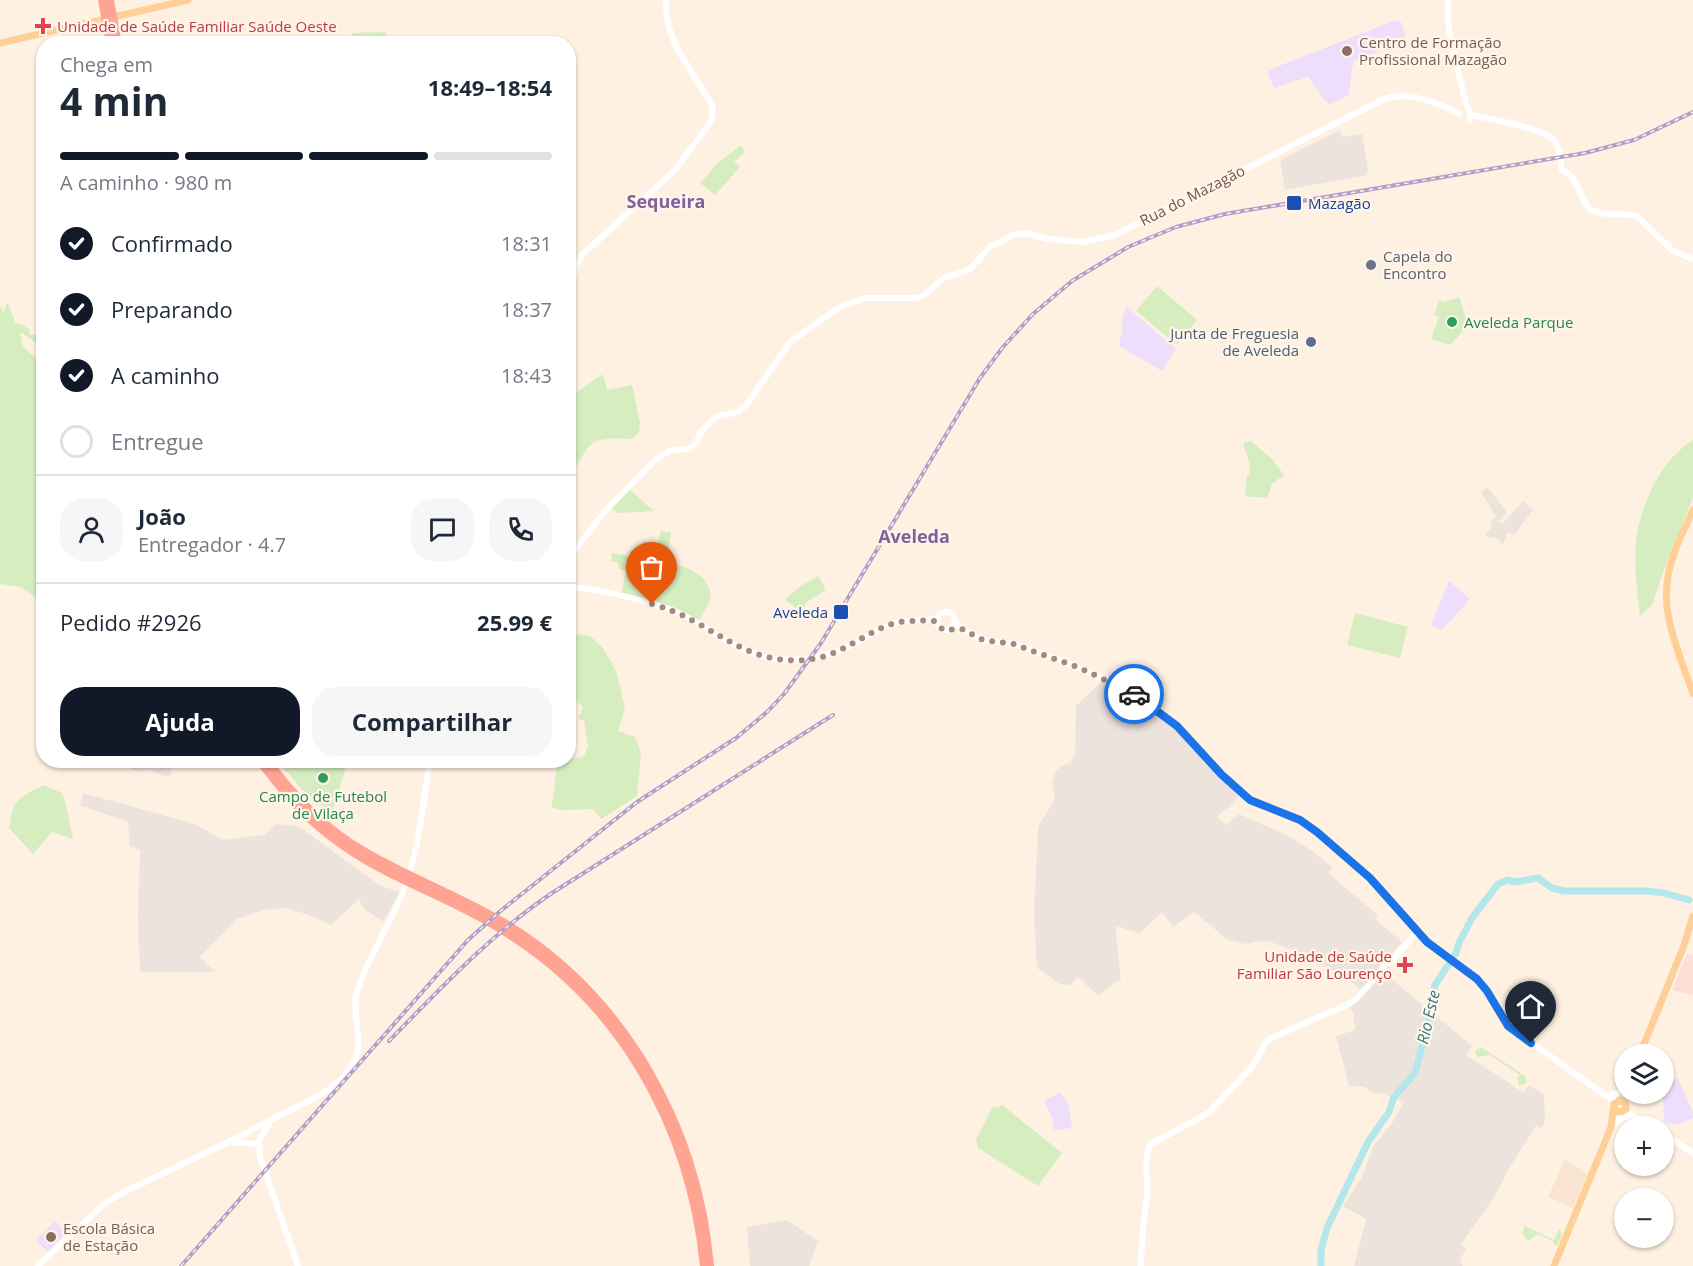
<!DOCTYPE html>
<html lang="pt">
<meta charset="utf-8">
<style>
:root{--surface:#fff;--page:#f6f6f7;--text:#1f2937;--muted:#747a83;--line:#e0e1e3;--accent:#111827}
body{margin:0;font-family:"Open Sans",sans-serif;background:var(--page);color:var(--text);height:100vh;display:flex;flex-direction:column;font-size:22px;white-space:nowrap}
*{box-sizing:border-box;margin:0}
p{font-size:20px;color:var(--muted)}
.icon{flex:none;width:33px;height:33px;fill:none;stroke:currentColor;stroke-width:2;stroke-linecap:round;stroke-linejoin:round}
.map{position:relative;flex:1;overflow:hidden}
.details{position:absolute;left:36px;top:36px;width:540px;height:732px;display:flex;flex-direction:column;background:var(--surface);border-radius:24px;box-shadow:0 2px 4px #0004}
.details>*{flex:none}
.buttons{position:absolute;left:1614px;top:1044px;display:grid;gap:12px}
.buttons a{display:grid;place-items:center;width:60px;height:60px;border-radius:50%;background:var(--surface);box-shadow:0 2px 4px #0004;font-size:30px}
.pin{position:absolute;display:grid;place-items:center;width:51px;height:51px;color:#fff;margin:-62px -26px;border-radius:50% 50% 50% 0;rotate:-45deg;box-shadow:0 0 6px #0007}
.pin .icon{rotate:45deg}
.courier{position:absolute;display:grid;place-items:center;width:60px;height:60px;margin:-30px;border:4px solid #1a73e8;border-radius:50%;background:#fff;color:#222;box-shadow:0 2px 8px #0007}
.overview em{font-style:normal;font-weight:700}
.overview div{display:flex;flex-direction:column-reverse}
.overview{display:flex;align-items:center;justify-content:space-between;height:102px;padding:0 24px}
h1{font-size:39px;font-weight:700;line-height:45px}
.bar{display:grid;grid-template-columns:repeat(4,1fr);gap:9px 6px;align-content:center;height:72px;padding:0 24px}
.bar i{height:8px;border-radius:4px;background:var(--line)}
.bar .selected{background:var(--accent)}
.bar p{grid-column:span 4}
.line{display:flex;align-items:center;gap:15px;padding:0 24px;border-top:2px solid var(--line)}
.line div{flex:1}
.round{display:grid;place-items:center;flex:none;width:63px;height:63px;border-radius:24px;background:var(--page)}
ol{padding:0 24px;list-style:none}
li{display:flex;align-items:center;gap:18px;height:66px}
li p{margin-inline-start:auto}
li .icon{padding:6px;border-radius:50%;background:var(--accent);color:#fff;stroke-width:4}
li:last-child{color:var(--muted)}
li i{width:33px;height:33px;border:3px solid var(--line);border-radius:50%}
.cta{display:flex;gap:12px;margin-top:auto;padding:12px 24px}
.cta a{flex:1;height:69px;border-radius:24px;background:var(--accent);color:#fff;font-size:24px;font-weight:700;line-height:69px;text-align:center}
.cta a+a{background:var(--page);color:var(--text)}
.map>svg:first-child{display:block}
.residential{fill:#f9e4d2}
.commercial{fill:#ffded5}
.industrial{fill:#ede3dd}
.education{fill:#eedefb}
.green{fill:#d6edbf}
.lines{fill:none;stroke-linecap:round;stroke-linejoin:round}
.river{stroke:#b4e7ea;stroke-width:7}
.secondary{stroke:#fff;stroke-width:6}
.primary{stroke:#ffcf98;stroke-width:7}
.highway{stroke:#ffa492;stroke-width:8}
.rail-casing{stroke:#b29fc9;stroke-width:4}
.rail{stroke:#fff5ea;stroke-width:1.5;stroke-dasharray:4.5;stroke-linecap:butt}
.done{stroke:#a78a7c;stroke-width:6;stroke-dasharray:0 10.8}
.route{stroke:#1a73e8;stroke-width:8}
.health-dot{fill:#e0444e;stroke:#fff5ea;stroke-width:2}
.education-dot{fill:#8d6e63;stroke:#fff5ea;stroke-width:2}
.transit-dot{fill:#1a4fb4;stroke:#fff5ea;stroke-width:2}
.worship-dot{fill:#6b7280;stroke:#fff5ea;stroke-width:2}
.leisure-dot{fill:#2e9e5b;stroke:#fff5ea;stroke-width:2}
.service-dot{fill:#5c6f8a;stroke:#fff5ea;stroke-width:2}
.labels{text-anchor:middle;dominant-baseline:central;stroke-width:4.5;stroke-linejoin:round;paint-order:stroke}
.health-label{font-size:15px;fill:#be3a42;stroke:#fff5ea;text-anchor:start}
.education-label{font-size:15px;fill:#785e54;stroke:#fff5ea;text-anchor:start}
.street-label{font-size:15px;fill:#785345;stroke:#fff5ea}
.transit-label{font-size:15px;fill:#164399;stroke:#fff5ea;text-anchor:start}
.worship-label{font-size:15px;fill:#5b616d;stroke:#fff5ea;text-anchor:start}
.leisure-label{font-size:15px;fill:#27864d;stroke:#fff5ea;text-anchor:start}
.service-label{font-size:15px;fill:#4e5e75;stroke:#fff5ea;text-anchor:end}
.water-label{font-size:16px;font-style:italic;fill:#377a7f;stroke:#fff5ea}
.quarter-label{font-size:18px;font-weight:bold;fill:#83609d;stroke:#fff5ea}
</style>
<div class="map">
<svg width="1693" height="1266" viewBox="0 0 1693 1266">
<rect width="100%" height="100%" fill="#fef1e1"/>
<path class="residential" d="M1565 1159 1587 1174 1573 1208 1548 1197Z"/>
<path class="commercial" d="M1687 954 1693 955V995L1672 990Z"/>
<path class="industrial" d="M1340 130 1342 137 1362 134 1368 169 1367 175 1285 190 1280 160Z
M1487 487 1507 512 1499 521 1502 524 1523 501 1533 510 1514 535 1508 532 1503 544 1494 536 1491 539 1485 534 1493 527 1490 523 1496 516 1481 493Z
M1102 681 1131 694 1176 728 1240 795 1233 803 1217 817 1226 825 1239 814 1289 836 1311 850 1332 867 1328 873 1378 915 1375 919 1402 942 1378 968 1472 1046 1466 1055 1524 1093 1529 1085 1544 1095 1545 1122 1541 1128 1536 1126 1508 1170 1495 1196 1461 1244 1466 1249 1460 1260 1463 1266H1354L1366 1219 1343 1206 1362 1177 1373 1147 1392 1123 1404 1102 1382 1093 1376 1094 1364 1087 1349 1086 1336 1036 1355 1030 1353 1012 1345 1004 1353 998 1360 989 1344 975 1311 961 1310 959 1292 950 1271 942 1259 941 1246 944 1228 940 1194 912 1173 927 1162 912 1140 933 1115 926 1121 979 1098 996 1078 977 1070 985 1060 984 1037 968 1034 913 1038 827 1055 799 1052 782 1056 771 1065 764 1070 763 1075 754 1076 706Z
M112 761H172L171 775 166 777 150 770 138 771Z
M83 793 195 824 222 840 264 835 276 824 298 826 381 886 400 892 383 922 364 909 359 899 331 925 309 915 286 908 264 910 237 919 200 957 215 972H140L138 920 140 850 130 846 128 822 80 805Z
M787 1220 818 1241 809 1266H750L747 1227Z"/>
<path class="education" d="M1396 20 1401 22 1405 35 1404 40 1353 62 1349 95 1331 104 1327 103 1308 77 1274 88 1268 74 1269 70Z
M1126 306 1176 349 1162 371 1119 346 1123 327 1121 326Z
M1449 581 1470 599 1442 630 1431 625Z
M1678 1078 1693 1112V1118L1676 1125 1664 1122 1663 1094 1665 1083Z
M1060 1092 1068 1103 1072 1128 1054 1130 1052 1117 1044 1101Z
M55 1221 67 1233 47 1252 36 1240Z"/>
<path class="green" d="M386 32V43H352V33Z
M741 145 745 152 734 162 740 167 715 195 700 183 717 164Z
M1157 286 1197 320 1177 345 1136 311Z
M1459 297C1468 324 1471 324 1450 345L1431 339 1439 317 1434 315 1439 300 1444 302Z
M7 302 14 318V323L23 325 30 330V335H36L43 342V348L21 332C18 350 33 353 43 363V609L41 601 21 587 0 584V307L4 312Z
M603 374 607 390 632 385 640 423 639 432 632 439C585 436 592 443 569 478V392L571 396Z
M1693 440V498L1668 558 1652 605 1640 616C1637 588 1632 556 1638 528 1646 495 1663 459 1693 440Z
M1251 441 1272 459 1284 475 1272 484 1267 498 1245 496 1247 475H1249L1250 466 1243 443Z
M629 489 654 511 618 513 612 508Z
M660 531 671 532 668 554 657 552Z
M644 542 648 544V564C659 569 666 563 676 565 692 567 714 581 710 599 708 606 702 614 699 621L621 594 626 571 619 568 618 563 611 561 612 553 629 556 630 550 638 553Z
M818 576 826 590 808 601 800 611 785 600 799 587Z
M1355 613 1408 627 1400 658 1347 645Z
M569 633 590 636 603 648 616 671 625 708 618 731 635 737 641 752 637 796 601 819 593 809 561 810 551 807C556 792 553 776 559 762L584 756 588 746 584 720 578 719 583 708 569 690Z
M282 766H346L332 813 303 791Z
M43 785 62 793 65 801 73 839 52 832 33 854 9 828C11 821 11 815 13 809 16 797 33 791 43 785Z
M1482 1048 1525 1076 1527 1081 1525 1084 1519 1085 1518 1077 1520 1075 1490 1055 1477 1057 1475 1052 1477 1049Z
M1002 1105 1062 1153 1038 1186 978 1148 976 1140 993 1106 997 1108Z
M1525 1226 1554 1240 1559 1229 1562 1235 1557 1246 1553 1244V1241L1538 1234 1528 1241 1522 1233Z"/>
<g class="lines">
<path class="river" d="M1321 1266V1250L1327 1228 1368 1142 1389 1112 1394 1097 1415 1073 1431 1012 1435 985 1456 953 1459 943 1472 918 1498 884 1508 880 1516 882 1538 878 1552 888 1564 891H1647L1664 893 1689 900"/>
<path class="secondary" d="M1448 0C1445 35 1459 71 1466 104L1471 115 1470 121
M1471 115C1487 118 1543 129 1553 139 1560 146 1560 161 1562 170 1582 179 1578 204 1594 211 1606 217 1624 212 1637 216L1673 251 1693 259
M568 299 576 266 582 255 675 170 707 127 711 120 713 108C695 70 664 46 666 0
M568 559 605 511 655 460 671 450 689 449 697 442 700 433 715 417 738 412 747 404 790 342 840 307 865 298H917L923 296 944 278 969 270 990 247 1013 235 1026 233 1048 239 1083 242 1115 235 1382 100C1388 98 1394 96 1400 96 1418 95 1445 106 1460 114
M568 588C587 585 665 605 683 615 714 631 741 655 777 659 803 662 828 657 852 645 865 639 878 629 892 624 906 619 922 621 937 619
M937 621a9 9 0 1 1 18 0a9 9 0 1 1-18 0Z
M955 621 962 629 983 640 1014 644 1057 659 1118 685 1150 705 1177 726 1222 775 1250 800 1300 820 1317 832 1370 878 1427 942 1477 979 1487 991 1508 1026 1606 1096 1616 1101
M1390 963 1417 932
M1606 1096 1615 1094 1624 1089
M1624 1111 1651 1126
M1611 1127 1621 1118 1632 1115
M251 1130C262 1126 270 1120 280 1115 307 1102 355 1083 358 1047 360 1030 353 1013 356 996 366 960 388 929 402 894 418 856 422 812 428 772L432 760
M1664 1134 1693 1153
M231 1142 257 1144 269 1124
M259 1142 260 1157 298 1266
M38 1266 103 1205 120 1194 247 1133
M1141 1266C1141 1242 1144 1219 1147 1195 1149 1179 1142 1159 1151 1144L1210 1112 1254 1064 1266 1042 1271 1038 1349 1004 1357 998 1383 969V964L1386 962 1390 963"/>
<path class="primary" d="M0 43 188 0
M1693 510C1684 530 1673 550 1669 571 1659 613 1680 655 1693 694
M1640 1054 1683 948 1693 916
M1554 1266 1611 1127 1614 1104 1620 1100 1626 1104V1109L1621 1112 1616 1111 1614 1107"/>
<path class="highway" d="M102 0 110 44
M110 0 118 44
M259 760C280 788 302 815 330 836 380 876 443 894 497 927 620 1000 690 1126 704 1266
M267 760C293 795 324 828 362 850 407 877 458 895 503 922 625 995 698 1127 710 1266"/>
<defs>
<path id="rail" d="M389 1041C441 988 490 935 552 893L833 715
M181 1266 468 940 498 913 637 802 736 738 767 712 784 694 821 643 980 378 1003 347 1033 314 1072 281 1128 247 1176 227 1225 214 1585 153 1634 140 1693 112"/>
</defs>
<use href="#rail" class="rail-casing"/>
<use href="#rail" class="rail"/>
</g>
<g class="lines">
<path class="done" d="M652 604C713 620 743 669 813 659 843 654 865 633 892 624 901 621 910 621 919 621 925 620 933 619 937 623 939 625 941 628 943 630L962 629 983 640 1014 644 1030 650 1080 668 1134 694"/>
<path class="route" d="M1134 694 1177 726 1222 775 1250 800 1300 820 1317 832 1370 878 1427 942 1477 979 1487 991 1508 1026 1531 1043"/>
</g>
<g class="health-dot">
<path d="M40 17h6v6h6v6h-6v6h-6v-6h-6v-6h6z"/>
<path d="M1402 956h6v6h6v6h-6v6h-6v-6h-6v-6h6z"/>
</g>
<g class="education-dot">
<circle cx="1347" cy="51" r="6"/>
<circle cx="51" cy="1237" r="6"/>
</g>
<g class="transit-dot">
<rect x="1286" y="195" width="16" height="16" rx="3"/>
<rect x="833" y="604" width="16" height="16" rx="3"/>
</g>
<circle class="worship-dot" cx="1371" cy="265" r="6"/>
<g class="leisure-dot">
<circle cx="1452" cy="322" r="6"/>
<circle cx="323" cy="778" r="6"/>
</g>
<circle class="service-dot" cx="1311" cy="342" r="6"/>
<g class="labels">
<g class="health-label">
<text x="57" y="26">Unidade de Saúde Familiar Saúde Oeste</text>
<text x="1392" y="956" text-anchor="end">Unidade de Saúde<tspan x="1392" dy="17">Familiar São Lourenço</tspan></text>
</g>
<g class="education-label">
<text x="1359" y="42">Centro de Formação<tspan x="1359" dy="17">Profissional Mazagão</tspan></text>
<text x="63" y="1228">Escola Básica<tspan x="63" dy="17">de Estação</tspan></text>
</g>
<g class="street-label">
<text transform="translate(1192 195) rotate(-27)">Rua do Mazagão</text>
</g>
<g class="transit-label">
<text x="1308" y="203">Mazagão</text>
<text x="828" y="612" text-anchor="end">Aveleda</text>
</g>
<g class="worship-label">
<text x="1383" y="256">Capela do<tspan x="1383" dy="17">Encontro</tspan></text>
</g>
<g class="leisure-label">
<text x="1464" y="322">Aveleda Parque</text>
<text x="323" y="796" text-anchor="middle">Campo de Futebol<tspan x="323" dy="17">de Vilaça</tspan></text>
</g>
<g class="service-label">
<text x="1299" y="333">Junta de Freguesia<tspan x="1299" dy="17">de Aveleda</tspan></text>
</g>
<g class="water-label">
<text transform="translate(1428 1017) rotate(-77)">Rio Este</text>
</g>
<g class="quarter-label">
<text x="666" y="201">Sequeira</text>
<text x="914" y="536">Aveleda</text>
</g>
</g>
</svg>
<div class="buttons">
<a><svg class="icon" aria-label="layers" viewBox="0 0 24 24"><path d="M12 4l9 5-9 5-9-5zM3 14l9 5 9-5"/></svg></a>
<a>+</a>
<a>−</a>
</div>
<div class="pin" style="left:652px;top:604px;background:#ea580c"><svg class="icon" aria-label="bag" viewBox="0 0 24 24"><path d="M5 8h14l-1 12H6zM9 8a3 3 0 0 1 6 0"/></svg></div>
<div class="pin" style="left:1531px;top:1043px;background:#1f2937"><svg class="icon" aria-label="home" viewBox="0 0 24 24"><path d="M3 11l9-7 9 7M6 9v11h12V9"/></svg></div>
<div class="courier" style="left:1134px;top:694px"><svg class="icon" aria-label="car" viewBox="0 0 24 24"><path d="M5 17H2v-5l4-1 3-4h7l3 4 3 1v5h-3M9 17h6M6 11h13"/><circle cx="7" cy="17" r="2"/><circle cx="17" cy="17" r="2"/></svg></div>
<section class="details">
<div class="overview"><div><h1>4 min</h1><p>Chega em</p></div><em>18:49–18:54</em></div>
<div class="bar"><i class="selected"></i><i class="selected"></i><i class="selected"></i><i></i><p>A caminho · 980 m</p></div>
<ol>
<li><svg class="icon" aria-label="check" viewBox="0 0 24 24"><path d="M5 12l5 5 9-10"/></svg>Confirmado<p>18:31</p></li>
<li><svg class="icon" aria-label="check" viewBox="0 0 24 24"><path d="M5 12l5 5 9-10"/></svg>Preparando<p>18:37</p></li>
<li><svg class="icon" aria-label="check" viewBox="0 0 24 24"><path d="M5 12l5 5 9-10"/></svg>A caminho<p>18:43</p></li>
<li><i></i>Entregue</li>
</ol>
<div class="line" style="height:108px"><a class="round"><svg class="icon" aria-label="person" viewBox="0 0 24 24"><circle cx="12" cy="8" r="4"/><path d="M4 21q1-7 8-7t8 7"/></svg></a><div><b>João</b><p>Entregador · 4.7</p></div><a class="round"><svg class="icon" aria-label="chat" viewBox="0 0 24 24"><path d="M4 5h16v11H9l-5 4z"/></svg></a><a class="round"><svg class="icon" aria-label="phone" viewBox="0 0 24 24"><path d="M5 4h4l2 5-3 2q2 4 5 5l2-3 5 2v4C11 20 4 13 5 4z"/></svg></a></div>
<div class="line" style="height:78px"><div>Pedido #2926</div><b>25.99 €</b></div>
<div class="cta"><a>Ajuda</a><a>Compartilhar</a></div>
</section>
</div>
